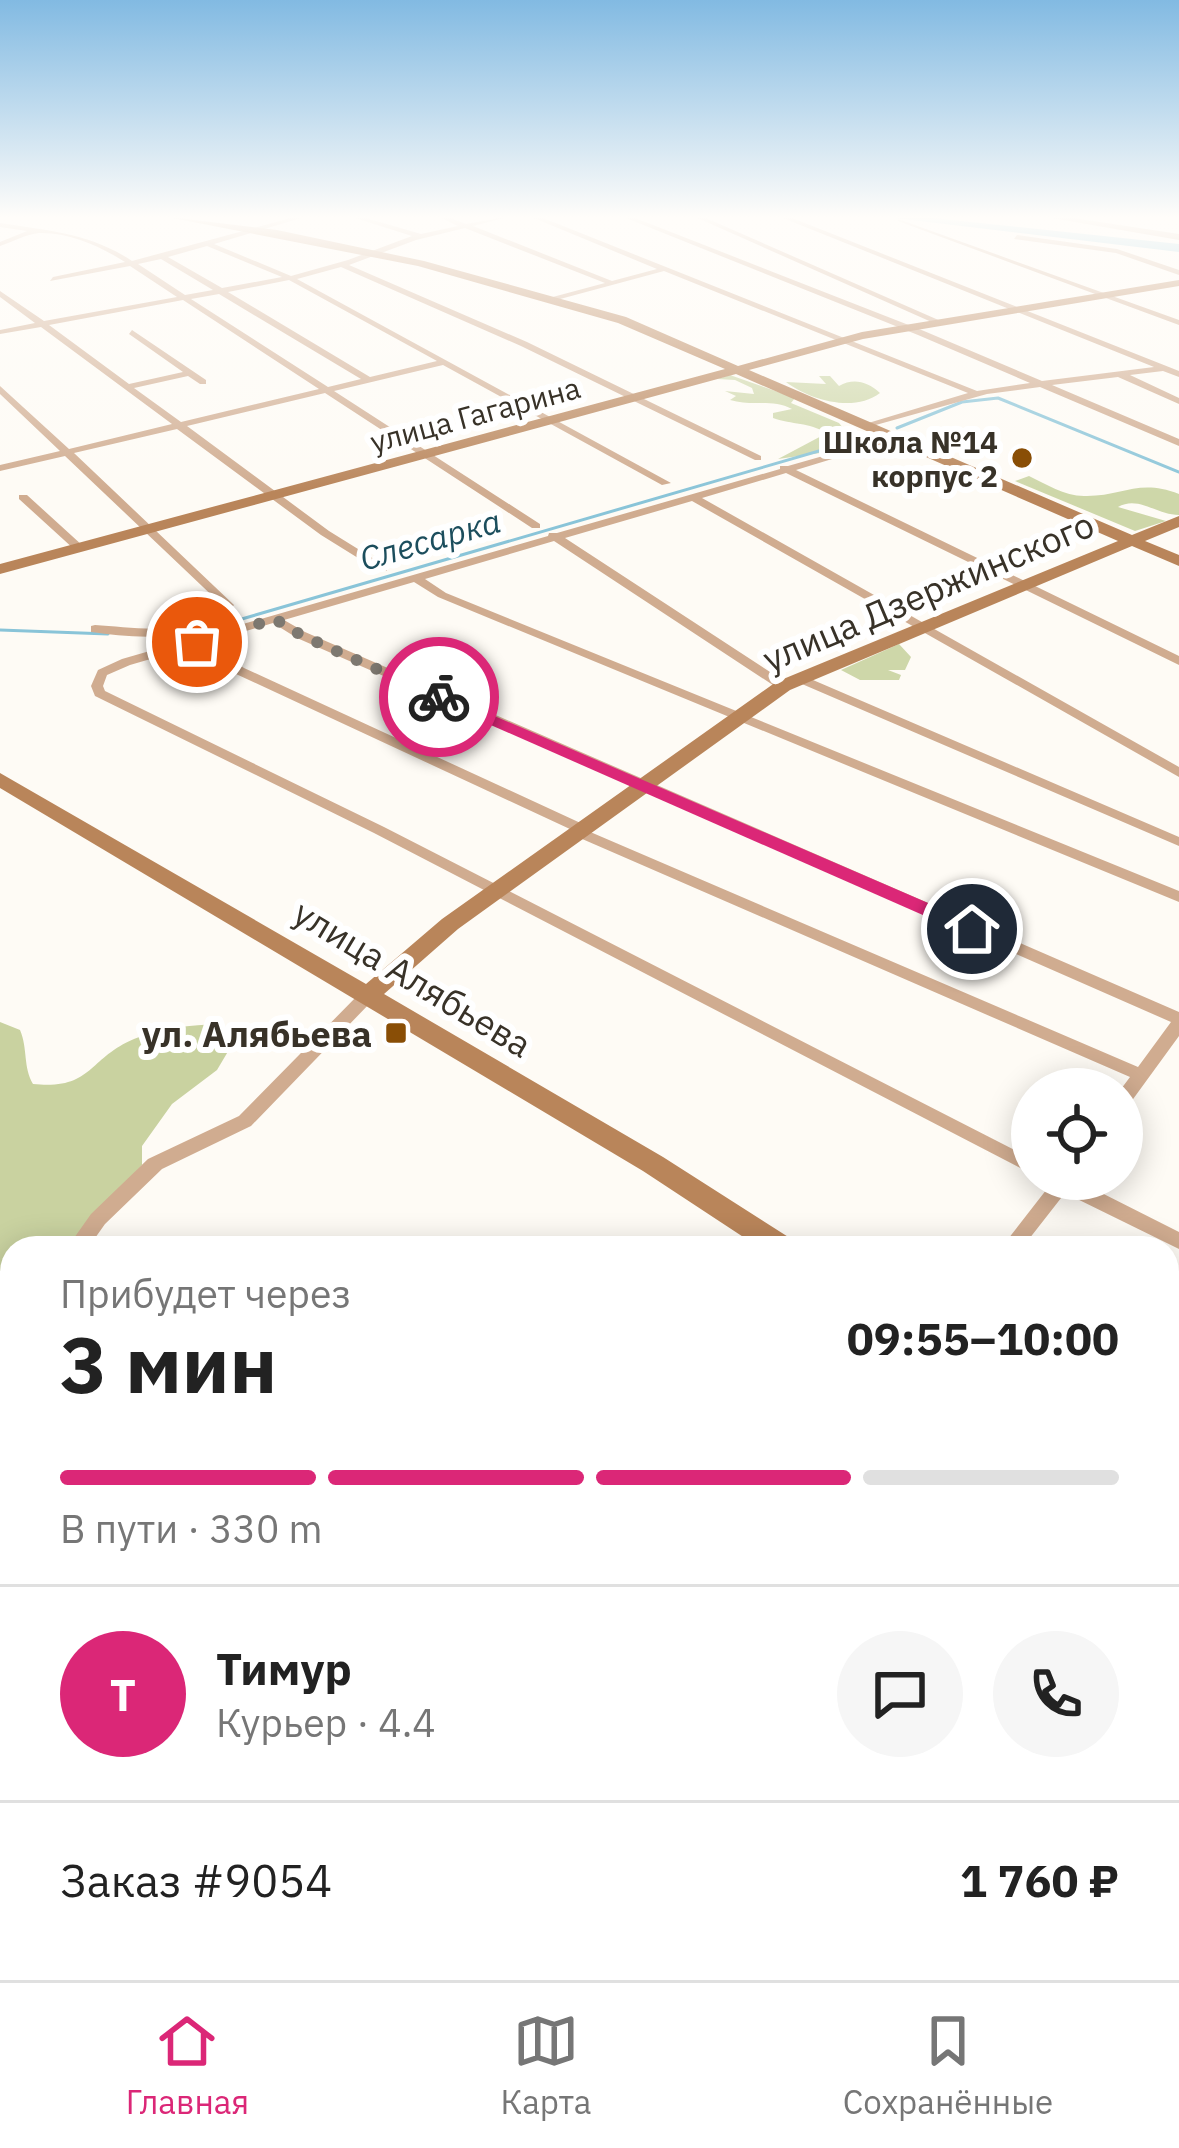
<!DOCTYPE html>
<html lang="ru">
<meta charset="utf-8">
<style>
:root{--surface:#fff;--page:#f6f6f6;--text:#222;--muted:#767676;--line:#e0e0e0;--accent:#db2777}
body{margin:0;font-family:"IBM Plex Sans",sans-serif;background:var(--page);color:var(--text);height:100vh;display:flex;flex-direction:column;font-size:45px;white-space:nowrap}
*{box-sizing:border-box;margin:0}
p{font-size:39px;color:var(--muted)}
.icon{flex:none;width:66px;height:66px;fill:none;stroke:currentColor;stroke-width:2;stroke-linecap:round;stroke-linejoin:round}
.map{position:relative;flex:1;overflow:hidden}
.sheet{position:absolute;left:0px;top:1236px;width:1179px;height:744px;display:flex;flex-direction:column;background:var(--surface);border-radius:36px 36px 0 0;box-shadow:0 6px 30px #0003}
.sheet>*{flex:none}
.buttons{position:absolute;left:1011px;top:1068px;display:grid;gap:24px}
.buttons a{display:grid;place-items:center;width:132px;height:132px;border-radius:50%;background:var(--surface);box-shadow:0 6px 30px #0003;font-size:60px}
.pin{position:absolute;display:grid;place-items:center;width:102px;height:102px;color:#fff;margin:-51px;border:6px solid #fff;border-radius:50%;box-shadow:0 3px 12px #0007}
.courier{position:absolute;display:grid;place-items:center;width:120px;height:120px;margin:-60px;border:9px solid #db2777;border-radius:50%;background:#fff;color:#222;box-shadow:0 3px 15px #0007}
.head em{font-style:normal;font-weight:700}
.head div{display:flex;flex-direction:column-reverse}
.head{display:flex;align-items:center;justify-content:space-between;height:204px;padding:0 60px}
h1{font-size:78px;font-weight:700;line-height:90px}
.bar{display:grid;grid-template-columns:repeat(4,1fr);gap:18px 12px;align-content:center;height:144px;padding:0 60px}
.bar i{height:15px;border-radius:9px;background:var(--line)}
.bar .on{background:var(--accent)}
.bar p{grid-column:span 4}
.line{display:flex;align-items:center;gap:30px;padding:0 60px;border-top:3px solid var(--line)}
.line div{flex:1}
.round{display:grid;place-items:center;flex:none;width:126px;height:126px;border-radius:63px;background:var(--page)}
.dock{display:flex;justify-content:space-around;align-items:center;height:168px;border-top:3px solid var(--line);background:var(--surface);font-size:33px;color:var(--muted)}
.dock a{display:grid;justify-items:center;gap:6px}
.dock .on{color:var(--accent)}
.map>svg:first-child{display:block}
.green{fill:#ced7a9}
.forest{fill:#c9d2a0}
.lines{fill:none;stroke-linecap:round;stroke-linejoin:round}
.stream{stroke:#89c4d8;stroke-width:3}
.river{fill:#89c4d8;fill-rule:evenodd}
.minor{fill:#d0ac90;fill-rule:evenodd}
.tertiary{fill:#d0ac90;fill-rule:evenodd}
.secondary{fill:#b9855a;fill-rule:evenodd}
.route{fill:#db2777}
.done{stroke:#7d7870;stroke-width:12;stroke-dasharray:0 21.6}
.poi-dot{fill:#894e06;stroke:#fff;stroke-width:4.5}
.labels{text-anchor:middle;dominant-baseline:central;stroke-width:12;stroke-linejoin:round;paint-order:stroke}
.far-street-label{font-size:30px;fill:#383228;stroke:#fff}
.far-poi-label{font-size:30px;font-weight:bold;fill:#383228;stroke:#fff;text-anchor:end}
.far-water-label{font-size:33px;font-style:italic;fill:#1c4e5d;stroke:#fff}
.street-label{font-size:36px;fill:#383228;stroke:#fff}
.poi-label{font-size:36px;font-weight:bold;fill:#383228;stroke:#fff;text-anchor:end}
</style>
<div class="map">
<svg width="1179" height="1980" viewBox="0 0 1179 1980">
<rect width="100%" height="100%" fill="#fefbf5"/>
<path class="green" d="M730 375 795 398 791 403 839 423 852 439 827 452 778 459 827 433C808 422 793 425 773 418V413L792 409C772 398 753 407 730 400L736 396 725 391 754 394 752 388 735 380 717 379Z
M819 376H830L839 386C853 378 867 381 880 393 854 413 810 400 786 382L826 384Z
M1029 476C1046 484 1064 496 1084 496 1122 497 1138 478 1179 494V515C1157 515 1138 495 1118 507L1166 521 1135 531 1015 481Z
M899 644 911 657 905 670H888L901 675 899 680H860L841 670Z"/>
<path class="forest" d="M0 1022 20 1030C28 1049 23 1067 33 1084 93 1090 87 1059 134 1039 159 1028 192 1025 219 1024L236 1038 217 1070 172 1104 142 1146V1165L67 1248H12V1330L0 1344Z
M12 1745V1968H81L83 1980H0V1765Z
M1167 1835 1179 1839V1980H792L829 1968H1167Z
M115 1968H643L644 1980H96Z"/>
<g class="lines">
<path class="stream" d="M897 428 962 402 998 398 1179 472
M0 630 108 634
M156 636 197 632 867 437"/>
<path class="river" d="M878 216H914L1179 244V252Z"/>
<path class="minor" d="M298 216H308L214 244 291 276 348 260 412 236 349 216H359L421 234 458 226 437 216H446L466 224 512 216 473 226 612 281 657 269 529 216H538L977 391 1030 383 918 335 621 216H630L924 331 1042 381 1154 367 778 216H787L1179 371V377L1163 371 1130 375 1179 398V404L1118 377 1052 385 1179 439V446L1040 387 987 394 865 428V424L968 393 664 271 549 302V298L605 283 465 228 416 240 349 265 527 342 761 456V460H755L521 346 341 267 297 279 671 483 662 485 443 365 334 391 540 524V528H532L325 393 187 426 329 531 387 567V571H379L321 535 177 429 74 453 234 605C202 645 136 638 91 632V626L95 625C134 627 193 639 222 605L65 456 0 471V465L60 451 0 394V386L69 449 172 424 41 327 0 334V330L35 323 0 297V291L44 321 177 297 130 266 50 281 53 277 125 262C100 246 69 232 39 233 26 234 12 242 0 246V242L27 231 0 227V223C49 231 90 233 132 261ZM207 246 282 277 222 288 168 257ZM161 259 213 290 185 295 138 264ZM289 280 437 361 370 377 228 292ZM219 294 361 379 328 387 191 299ZM183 300 319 389 181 422 134 388 188 376 200 384H206V380L132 330 129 334 183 372 129 384 49 325Z
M693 216H701L943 322 936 324Z
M898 219 1179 320V325L898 221Z
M1017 235 1117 249 1179 270V275L1116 253 1014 239Z
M893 436 901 438 796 470 1179 656V665L786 473 702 498 1179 767V777L692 501 565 538 787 683V689H779L554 541 425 579 446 593 1179 891V902L438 597 414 582 284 620 305 632 1179 1012V1036L1128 1106 1122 1107 1121 1089 1130 1077 573 835 572 830 236 674 195 646 130 665 107 675 103 686 105 691 384 827 1032 1159V1174L374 833 95 696 91 686 98 670 122 659 548 536 549 533H557L780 469V466H788ZM273 623 297 638 1171 1022 1138 1067 588 831 587 826 244 668 206 643Z
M19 495H27L83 546V550H75L19 499Z
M799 674 1179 837V846L795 681V675Z
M367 990 373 992 375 996 373 1000 251 1126 162 1169 105 1224 88 1248H67L91 1214 148 1159 239 1116 361 992Z
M1046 1179H1074L1179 1232V1249L1065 1193 1022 1248H1001L1050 1185Z
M12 1335V1359L0 1367V1343Z"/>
<path class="tertiary" d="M1040 216H1060L1179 234V240Z"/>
<path class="secondary" d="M162 216 277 230 424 261 626 317 738 366 862 332 1179 280V286L863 339 749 370 1132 535 1179 516V527L1145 541 1179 555V566L1132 546 790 690 458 929 384 994 663 1157 793 1240 797 1248H760L643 1171 0 788V773L366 984 442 919 776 682 1118 541 736 374 0 574V564L725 369 618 323 418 266Z
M1167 1522 1179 1527V1561L1167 1556Z"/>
</g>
<linearGradient id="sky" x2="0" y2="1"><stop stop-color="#82bae2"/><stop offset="0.44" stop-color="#fffdfa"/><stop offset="1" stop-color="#fffdfa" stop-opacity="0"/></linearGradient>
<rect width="1179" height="493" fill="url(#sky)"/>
<path class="route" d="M439 692 979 925 982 929 966 934 434 700V693Z"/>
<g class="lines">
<path class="done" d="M197 642 275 619 301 635 439 697"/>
</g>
<g class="poi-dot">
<circle cx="1022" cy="458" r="12"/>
<rect x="384" y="1021" width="24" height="24" rx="6"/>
</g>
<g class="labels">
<g class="far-street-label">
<text transform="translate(475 414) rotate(-15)">улица Гагарина</text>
</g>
<g class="far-poi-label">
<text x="998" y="441">Школа №14<tspan x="998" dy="34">корпус 2</tspan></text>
</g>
<g class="far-water-label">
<text transform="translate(430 539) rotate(-16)">Слесарка</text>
</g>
<g class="street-label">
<text transform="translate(928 591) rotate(-23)">улица Дзержинского</text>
<text transform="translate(413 978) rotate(31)">улица Алябьева</text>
</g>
<g class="poi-label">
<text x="372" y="1033">ул. Алябьева</text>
</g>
</g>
</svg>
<div class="buttons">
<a><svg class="icon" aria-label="locate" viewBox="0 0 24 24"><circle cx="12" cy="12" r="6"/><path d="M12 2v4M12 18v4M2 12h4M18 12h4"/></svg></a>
</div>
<div class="pin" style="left:197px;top:642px;background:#ea580c"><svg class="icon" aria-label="bag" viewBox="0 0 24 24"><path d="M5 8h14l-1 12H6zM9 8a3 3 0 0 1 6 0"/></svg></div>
<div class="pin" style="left:972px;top:929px;background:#1f2937"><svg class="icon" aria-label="home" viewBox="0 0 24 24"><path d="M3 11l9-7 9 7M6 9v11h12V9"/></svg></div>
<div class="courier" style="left:439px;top:697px"><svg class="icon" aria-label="bike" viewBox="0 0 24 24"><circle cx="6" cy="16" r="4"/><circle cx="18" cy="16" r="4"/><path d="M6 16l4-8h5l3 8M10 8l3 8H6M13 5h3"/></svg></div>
<section class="sheet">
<div class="head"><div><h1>3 мин</h1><p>Прибудет через</p></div><em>09:55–10:00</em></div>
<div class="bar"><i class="on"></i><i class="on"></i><i class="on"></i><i></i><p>В пути · 330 m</p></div>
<div class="line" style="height:216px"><b class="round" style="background:var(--accent);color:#fff">Т</b><div><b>Тимур</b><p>Курьер · 4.4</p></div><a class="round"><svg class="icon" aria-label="chat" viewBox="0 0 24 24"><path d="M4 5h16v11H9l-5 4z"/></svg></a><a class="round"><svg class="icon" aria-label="phone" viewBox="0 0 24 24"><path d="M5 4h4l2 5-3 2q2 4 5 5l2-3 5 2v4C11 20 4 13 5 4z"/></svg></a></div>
<div class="line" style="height:156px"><div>Заказ #9054</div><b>1 760 ₽</b></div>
</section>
</div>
<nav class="dock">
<a class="on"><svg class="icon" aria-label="home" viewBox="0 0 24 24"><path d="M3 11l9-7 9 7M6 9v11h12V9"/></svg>Главная</a>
<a><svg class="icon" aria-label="map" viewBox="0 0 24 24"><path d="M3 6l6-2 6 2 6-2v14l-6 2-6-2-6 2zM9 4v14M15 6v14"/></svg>Карта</a>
<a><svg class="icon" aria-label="saved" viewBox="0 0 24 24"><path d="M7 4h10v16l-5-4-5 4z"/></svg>Сохранённые</a>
</nav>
